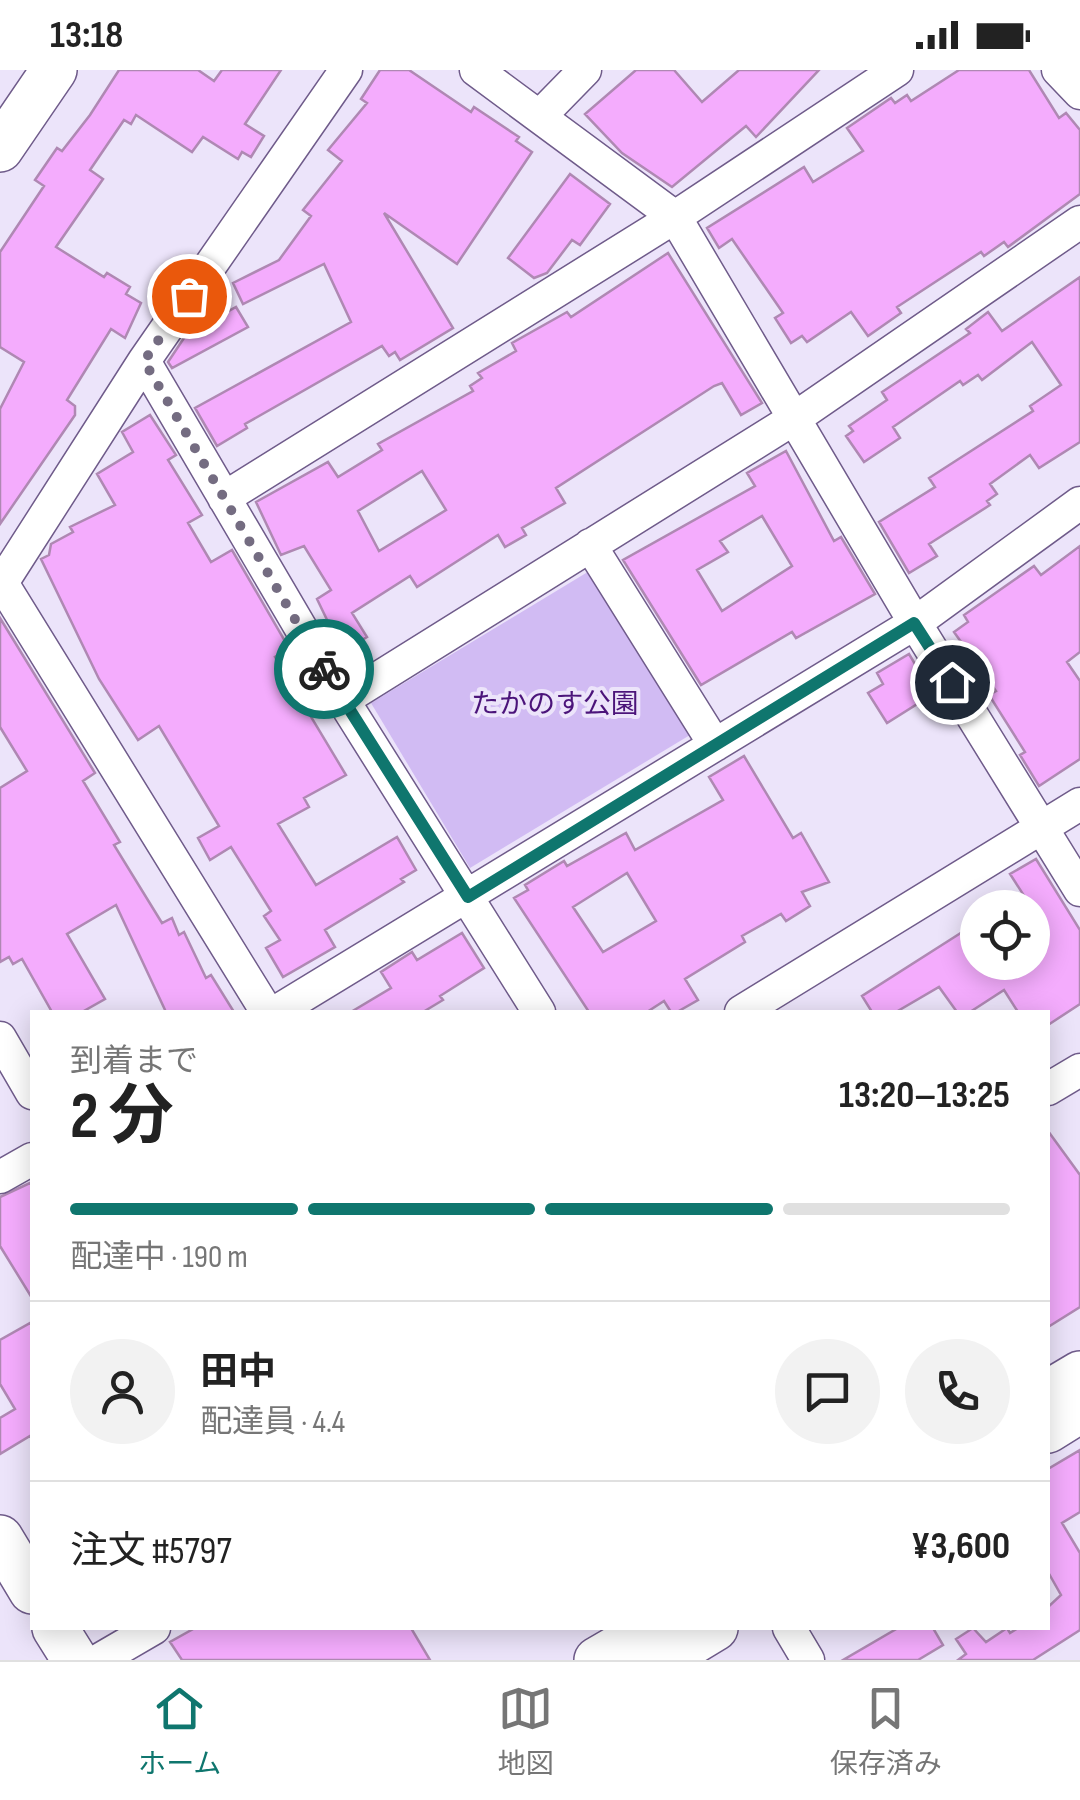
<!DOCTYPE html>
<html lang="ja">
<meta charset="utf-8">
<style>
:root{--surface:#fff;--page:#f2f2f2;--text:#222;--muted:#767676;--line:#e0e0e0;--accent:#0f766e}
body{margin:0;font-family:"Sofia Sans Condensed","Noto Sans JP",sans-serif;background:var(--page);color:var(--text);height:100vh;display:flex;flex-direction:column;font-size:38px;white-space:nowrap}
*{box-sizing:border-box;margin:0}
p{font-size:32px;color:var(--muted)}
.icon{flex:none;width:55px;height:55px;fill:none;stroke:currentColor;stroke-width:2;stroke-linecap:round;stroke-linejoin:round}
.map{position:relative;flex:1;overflow:hidden}
.drawer{position:absolute;left:30px;top:940px;width:1020px;height:620px;display:flex;flex-direction:column;background:var(--surface);border-radius:0px;box-shadow:0 5px 25px #0003}
.drawer>*{flex:none}
.buttons{position:absolute;left:960px;top:820px;display:grid;gap:20px}
.buttons a{display:grid;place-items:center;width:90px;height:90px;border-radius:50%;background:var(--surface);box-shadow:0 5px 25px #0003;font-size:50px}
.pin{position:absolute;display:grid;place-items:center;width:85px;height:85px;color:#fff;margin:-42px;border:5px solid #fff;border-radius:50%;box-shadow:0 2px 10px #0007}
.courier{position:absolute;display:grid;place-items:center;width:100px;height:100px;margin:-50px;border:8px solid #0f766e;border-radius:50%;background:#fff;color:#222;box-shadow:0 2px 12px #0007}
.headline em{font-style:normal;font-weight:700}
.headline div{display:flex;flex-direction:column-reverse}
.headline{display:flex;align-items:center;justify-content:space-between;height:170px;padding:0 40px}
h1{font-size:65px;font-weight:700;line-height:75px}
.bar{display:grid;grid-template-columns:repeat(4,1fr);gap:15px 10px;align-content:center;height:120px;padding:0 40px}
.bar i{height:12px;border-radius:8px;background:var(--line)}
.bar .on{background:var(--accent)}
.bar p{grid-column:span 4}
.line{display:flex;align-items:center;gap:25px;padding:0 40px;border-top:2px solid var(--line)}
.line div{flex:1}
.round{display:grid;place-items:center;flex:none;width:105px;height:105px;border-radius:52px;background:var(--page)}
.status{display:flex;justify-content:space-between;align-items:center;height:70px;padding:0 50px;background:var(--surface);direction:ltr}
.status svg{height:28px;fill:currentColor}
.tabs{display:flex;justify-content:space-around;align-items:center;height:140px;border-top:2px solid var(--line);background:var(--surface);font-size:28px;color:var(--muted)}
.tabs a{display:grid;justify-items:center;gap:5px}
.tabs .on{color:var(--accent)}
.map>svg:first-child{display:block}
.green{fill:#d1bbf3}
.building{fill:#f4acfd;stroke:#af88b3;stroke-width:2.5;fill-rule:evenodd}
.lines{fill:none;stroke-linecap:round;stroke-linejoin:round}
.street-casing{stroke:#6f5b8a;stroke-width:35}
.secondary-casing{stroke:#6f5b8a;stroke-width:48}
.street{stroke:#fff;stroke-width:32}
.secondary{stroke:#fff;stroke-width:45}
.done{stroke:#746c81;stroke-width:10;stroke-dasharray:0 18}
.route{stroke:#0f766e;stroke-width:12}
.labels{text-anchor:middle;dominant-baseline:central;stroke-width:8;stroke-linejoin:round;paint-order:stroke}
.park-label{font-size:28px;fill:#4b147a;stroke:#ece4fa}
</style>
<div class="status"><b>13:18</b><svg viewBox="0 0 49 12"><path d="M0 12V9h3v3zM5 12V6h3v6zM10 12V3h3v9zM15 12V0h3v12zM26 1h20v11H26zM47 4h2v5h-2z"/></svg></div>
<div class="map">
<svg width="1080" height="1590" viewBox="0 0 1080 1590">
<rect width="100%" height="100%" fill="#ece4fa"/>
<path class="green" d="M591 500 690 665 470 798 371 633Z"/>
<path class="building" d="M119 0H198L214 11 222 0H281L245 54 264 66 251 87 242 82 238 89 203 67 192 82 136 45 131 54 124 50 90 100 103 109 56 177 104 207 107 203 130 217 126 224 141 233 125 268 111 259 67 330 75 336V345L0 454V339L24 292 0 277V182L44 116 35 110 57 78 62 81 90 45Z
M380 0H409L471 42 474 37 519 67 516 71 532 82 457 194 384 143 453 258 400 290 395 282 389 286 382 276 245 354 247 358 217 376 195 338 351 252 324 194 243 234 233 213 279 190 311 146 303 140 342 91 328 80 367 33 361 29Z
M636 0H674L702 32 739 0H819L756 67 746 56 672 117 622 83 585 44Z
M959 0H1029L1059 48 1066 43 1080 60V124L1008 177 1004 172 984 186 981 182 897 237 901 243 868 266 851 242 807 272 802 266 791 273 775 248 783 243 732 169 719 178 707 158 804 97 813 112 863 81 847 58 891 28 895 33 907 25 911 31Z
M570 104 610 134 580 175 572 170 547 203 534 208 508 188Z
M668 183 762 333 741 345 722 313 714 316 556 418 565 433 522 458 526 465 505 477 498 465 417 517 410 506 352 543 367 567 342 581 317 529 331 520 304 476 281 485 256 432 328 392 338 407 382 380 378 374 473 321 470 316 482 308 478 303 516 281 512 273 567 242 571 247ZM422 401 446 440 379 481 358 441Z
M1080 207V372L1039 398 1030 385 990 414 997 424 987 431 990 435 929 474 937 486 909 503 879 452 935 417 929 408 1033 341 1030 336 1061 315 1032 272 982 310 978 305 963 315 960 311 893 357 900 368 864 392 846 366 853 361 849 356 887 330 882 322 970 263 966 259 988 242 1002 261Z
M236 237 248 257 172 298 168 292 186 265Z
M150 345 176 385 168 390 202 445 188 453 211 492 232 480 289 578 275 587 346 705 304 728 309 737 278 754 316 815 397 767 416 800 401 809 404 812 325 860 335 877 283 907 266 878 280 870 264 846 271 841 231 777 210 790 198 768 219 756 159 656 138 670 99 609 41 489 49 485 51 474 73 462 70 457 115 435 97 404 133 382 122 362Z
M786 381 834 471 841 467 875 524 796 568 792 562 701 615 623 490 755 416 747 403ZM762 446 792 496 722 541 697 500 728 482 720 471Z
M1080 476V582L1067 592 1080 611V689L1039 716 1020 685 1025 682 989 625 996 621 954 562 968 552 964 545 1034 496 1041 505Z
M0 548 95 703 83 711 120 772 114 775 162 853 172 848 179 865 184 862 206 908 211 905 234 942H166L116 835 67 864 105 929 82 942H52L22 889 13 894 9 887 0 892V718L27 701 0 657Z
M909 584 933 624 887 653 868 623 883 614 877 603Z
M744 686 793 768 801 763 829 812 802 822 810 836 786 851 781 844 742 866 745 872 685 909 698 930 677 942H671L664 931 647 942H589L514 828 528 820 525 815 564 791 567 796 626 763 635 780 723 730 709 707ZM627 803 656 851 603 882 573 837Z
M1036 789 1080 860V934L1048 955V942H1018L1004 920 970 942H957L939 917 896 942H872L862 926 978 852V892H1032V838L1010 804Z
M462 863 484 898 440 926 443 930 423 942H351L391 918 381 902 412 882 417 890Z
M1048 1061 1080 1105V1237L1048 1257Z
M32 1112V1228L0 1176V1127Z
M32 1252V1369L30 1366 0 1384V1348L15 1339 0 1314V1270Z
M1080 1380V1442L1062 1453 1080 1483V1560L1033 1590H958L966 1584 956 1569 973 1558 986 1572 1007 1558 1010 1563 1018 1558H1048V1537L1061 1525 1048 1502V1399Z
M195 1558H411L430 1590H182L170 1572Z
M898 1558H933L943 1575 918 1590H843Z"/>
<g class="lines">
<defs>
<path id="street" d="M476 0 675 147 915 553 1080 820
M1058 0 1080 23
M541 45 585 0
M144 291 343 630 539 942
M224 428 675 147 897 0
M590 475 715 675
M2 513 267 942
M0 516 144 291 346 0
M343 630 795 348 1080 152
M276 942 915 553 1080 433
M741 942 1080 734
M0 968 32 1023
M1048 1019 1080 1000
M0 1107 32 1089
M789 1558 808 1590
M99 1590 154 1558"/>
<path id="secondary" d="M0 79 54 0
M1048 1323 1080 1304
M1048 1360 1080 1340
M0 1468 32 1521
M55 1558 75 1590
M597 1590 652 1558
M662 1590 715 1558"/>
</defs>
<use href="#street" class="street-casing"/>
<use href="#secondary" class="secondary-casing"/>
<use href="#street" class="street"/>
<use href="#secondary" class="secondary"/>
</g>
<g class="lines">
<path class="done" d="M189 226 144 291 324 599"/>
<path class="route" d="M324 599 468 827 914 553 952 612"/>
</g>
<g class="labels">
<g class="park-label">
<text x="555" y="634">たかのす公園</text>
</g>
</g>
</svg>
<div class="buttons">
<a><svg class="icon" aria-label="locate" viewBox="0 0 24 24"><circle cx="12" cy="12" r="6"/><path d="M12 2v4M12 18v4M2 12h4M18 12h4"/></svg></a>
</div>
<div class="pin" style="left:189px;top:226px;background:#ea580c"><svg class="icon" aria-label="bag" viewBox="0 0 24 24"><path d="M5 8h14l-1 12H6zM9 8a3 3 0 0 1 6 0"/></svg></div>
<div class="pin" style="left:952px;top:612px;background:#1f2937"><svg class="icon" aria-label="home" viewBox="0 0 24 24"><path d="M3 11l9-7 9 7M6 9v11h12V9"/></svg></div>
<div class="courier" style="left:324px;top:599px"><svg class="icon" aria-label="bike" viewBox="0 0 24 24"><circle cx="6" cy="16" r="4"/><circle cx="18" cy="16" r="4"/><path d="M6 16l4-8h5l3 8M10 8l3 8H6M13 5h3"/></svg></div>
<section class="drawer">
<div class="headline"><div><h1>2 分</h1><p>到着まで</p></div><em>13:20–13:25</em></div>
<div class="bar"><i class="on"></i><i class="on"></i><i class="on"></i><i></i><p>配達中 · 190 m</p></div>
<div class="line" style="height:180px"><a class="round"><svg class="icon" aria-label="person" viewBox="0 0 24 24"><circle cx="12" cy="8" r="4"/><path d="M4 21q1-7 8-7t8 7"/></svg></a><div><b>田中</b><p>配達員 · 4.4</p></div><a class="round"><svg class="icon" aria-label="chat" viewBox="0 0 24 24"><path d="M4 5h16v11H9l-5 4z"/></svg></a><a class="round"><svg class="icon" aria-label="phone" viewBox="0 0 24 24"><path d="M5 4h4l2 5-3 2q2 4 5 5l2-3 5 2v4C11 20 4 13 5 4z"/></svg></a></div>
<div class="line" style="height:130px"><div>注文 #5797</div><b>¥3,600</b></div>
</section>
</div>
<nav class="tabs">
<a class="on"><svg class="icon" aria-label="home" viewBox="0 0 24 24"><path d="M3 11l9-7 9 7M6 9v11h12V9"/></svg>ホーム</a>
<a><svg class="icon" aria-label="map" viewBox="0 0 24 24"><path d="M3 6l6-2 6 2 6-2v14l-6 2-6-2-6 2zM9 4v14M15 6v14"/></svg>地図</a>
<a><svg class="icon" aria-label="saved" viewBox="0 0 24 24"><path d="M7 4h10v16l-5-4-5 4z"/></svg>保存済み</a>
</nav>
